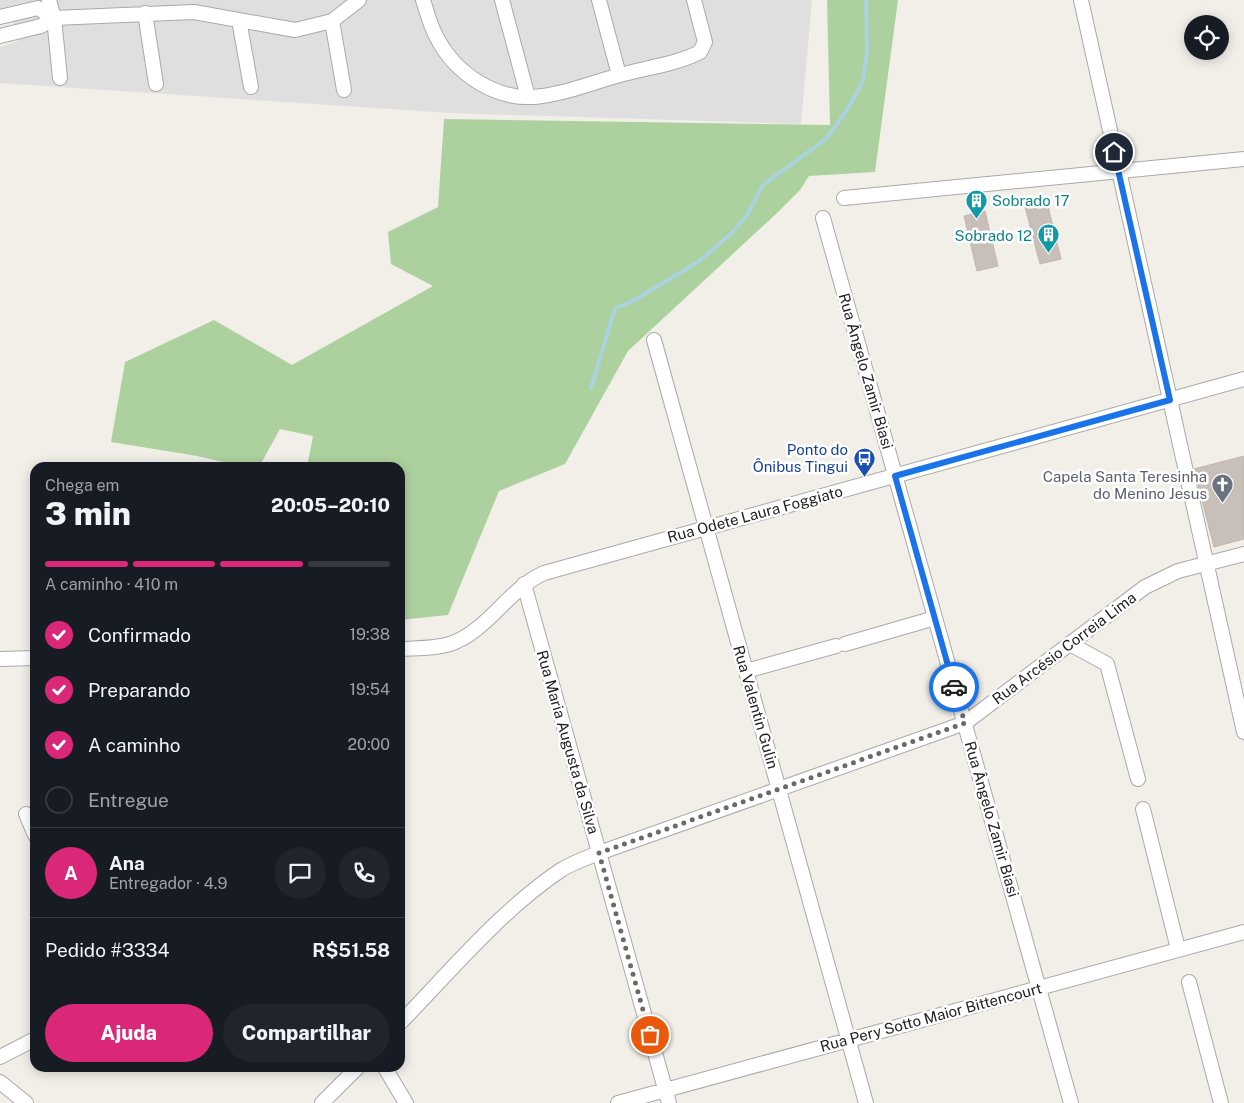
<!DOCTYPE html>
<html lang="pt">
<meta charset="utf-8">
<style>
:root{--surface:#171b24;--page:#20242c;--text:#f1f3f6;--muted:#9ea1a6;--line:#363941;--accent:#db2777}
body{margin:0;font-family:"Public Sans",sans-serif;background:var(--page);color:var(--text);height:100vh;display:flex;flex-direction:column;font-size:19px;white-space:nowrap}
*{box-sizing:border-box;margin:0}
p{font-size:16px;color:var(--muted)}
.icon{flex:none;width:28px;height:28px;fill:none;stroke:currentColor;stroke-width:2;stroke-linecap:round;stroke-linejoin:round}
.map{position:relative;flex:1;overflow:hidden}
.drawer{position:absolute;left:30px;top:462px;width:375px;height:610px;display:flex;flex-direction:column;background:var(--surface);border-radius:15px;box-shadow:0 2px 12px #0003}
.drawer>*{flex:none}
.buttons{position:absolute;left:1184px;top:15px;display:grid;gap:10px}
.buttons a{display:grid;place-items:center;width:45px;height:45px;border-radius:50%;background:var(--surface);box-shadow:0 2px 12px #0003;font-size:25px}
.pin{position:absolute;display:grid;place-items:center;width:42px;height:42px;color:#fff;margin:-21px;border:2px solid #fff;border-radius:50%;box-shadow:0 1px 5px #0007}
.courier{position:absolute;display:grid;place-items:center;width:50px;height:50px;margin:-25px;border:4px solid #1a73e8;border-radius:50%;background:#fff;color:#222;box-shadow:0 1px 6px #0007}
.head em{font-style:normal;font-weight:800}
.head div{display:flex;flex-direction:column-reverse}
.head{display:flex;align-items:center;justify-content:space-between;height:85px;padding:0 15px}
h1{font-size:32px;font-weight:800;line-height:38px}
.bar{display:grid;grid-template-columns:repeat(4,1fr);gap:8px 5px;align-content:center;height:60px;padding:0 15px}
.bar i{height:6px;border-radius:4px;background:var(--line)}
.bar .active{background:var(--accent)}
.bar p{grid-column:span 4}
.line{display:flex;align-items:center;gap:12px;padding:0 15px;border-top:1px solid var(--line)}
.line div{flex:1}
.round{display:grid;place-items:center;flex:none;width:52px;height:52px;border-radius:26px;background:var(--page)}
ol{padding:0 15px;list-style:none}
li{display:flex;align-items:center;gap:15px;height:55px}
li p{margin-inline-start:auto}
li .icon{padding:5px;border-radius:50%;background:var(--accent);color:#fff;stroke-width:4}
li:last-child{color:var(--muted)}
li i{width:28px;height:28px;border:2px solid var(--line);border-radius:50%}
.action{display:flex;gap:10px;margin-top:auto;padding:10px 15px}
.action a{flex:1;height:58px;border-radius:30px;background:var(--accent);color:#fff;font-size:20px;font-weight:800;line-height:58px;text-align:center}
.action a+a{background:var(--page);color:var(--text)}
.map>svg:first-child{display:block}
.residential{fill:#e0dfdf}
.forest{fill:#add19e}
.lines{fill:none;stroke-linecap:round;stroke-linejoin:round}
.stream{stroke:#aad3df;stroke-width:4}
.building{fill:#c7bfb8;stroke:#c4b6ab}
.minor-casing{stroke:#a9a9a9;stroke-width:16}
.minor{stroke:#fff;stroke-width:14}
.done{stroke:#6b6a68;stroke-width:5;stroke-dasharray:0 9}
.route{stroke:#1a73e8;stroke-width:6}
.labels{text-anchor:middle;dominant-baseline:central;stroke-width:5;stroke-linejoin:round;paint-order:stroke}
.culture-label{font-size:15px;fill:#0d838f;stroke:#fff;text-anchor:start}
.street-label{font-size:15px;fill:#222;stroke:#fff}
.transit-label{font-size:15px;fill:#164399;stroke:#fff;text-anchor:end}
.worship-label{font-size:15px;fill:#5b616d;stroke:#fff;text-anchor:end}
</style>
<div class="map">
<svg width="1244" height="1103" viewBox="0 0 1244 1103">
<rect width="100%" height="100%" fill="#f2efe9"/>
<path class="residential" d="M0 0H812L801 124 450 113 0 83V47L18 41 9 7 0 10Z"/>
<path class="forest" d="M827 0H898L875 172 809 176 800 190 776 214 628 351 565 464 499 491 448 615 400 620V468L307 467 313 436 280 429 259 467H245L197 456 111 442 125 362 214 320 292 365 433 286 391 264 388 232 438 207 444 119 830 125Z"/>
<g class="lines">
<path class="stream" d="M591 388 615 308 631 302 698 262 731 234 747 215 763 185 826 139 847 110 862 83 867 52 866 0"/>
</g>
<path class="building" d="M1047 202 1061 259 1040 264 1025 207Z
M985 211 998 266 977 271 964 216Z
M1244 456V539L1214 547 1194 469Z"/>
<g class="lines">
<defs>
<path id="minor" d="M49 0 54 18 60 78
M423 0C427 12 430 25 436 36 455 74 498 103 542 96 568 93 594 82 620 75 645 68 677 64 700 52L705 42 694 0
M502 0 528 97
M599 0 619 75
M1081 0 1244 732
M145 13 156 84
M0 17 38 8 54 18
M239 20 251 87
M332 21 344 90
M0 36 41 26 54 18 194 12 295 30 332 21 359 0
M844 198 1244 159
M823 218 1071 1103
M654 340 866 1103
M524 584 669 1103
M845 644 935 618
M1070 644 1107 664 1138 779
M400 649C416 648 434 649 450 644 487 632 508 589 544 573L1244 379
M0 659 35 658
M746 671 836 646
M1143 809 1178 949
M26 814 35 835
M1189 982 1221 1103
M400 1023C450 972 501 910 561 870 572 863 586 858 599 853L965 723 1145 587 1178 571 1244 554
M0 1057 35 1039
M385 1068 406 1103
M0 1082 26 1103
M322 1103 357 1068
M618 1103 1244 932"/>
</defs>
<use href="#minor" class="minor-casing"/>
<use href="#minor" class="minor"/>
</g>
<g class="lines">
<path class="done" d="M650 1035 599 853 965 723 954 687"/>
<path class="route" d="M954 687 895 476 1170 400 1114 152"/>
</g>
<defs>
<symbol id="building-pin" viewBox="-11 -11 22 30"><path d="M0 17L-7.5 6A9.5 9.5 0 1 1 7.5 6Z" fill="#0f9aa8" stroke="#fff"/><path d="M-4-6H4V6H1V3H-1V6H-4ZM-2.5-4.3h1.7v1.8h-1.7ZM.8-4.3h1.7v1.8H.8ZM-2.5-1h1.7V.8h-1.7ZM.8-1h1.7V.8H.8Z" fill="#fff"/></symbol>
<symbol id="bus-pin" viewBox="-11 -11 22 30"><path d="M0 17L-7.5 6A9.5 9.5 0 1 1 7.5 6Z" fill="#1a4fb4" stroke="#fff"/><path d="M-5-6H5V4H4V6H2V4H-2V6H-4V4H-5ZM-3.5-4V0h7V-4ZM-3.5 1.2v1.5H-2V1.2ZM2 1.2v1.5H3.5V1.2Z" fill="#fff"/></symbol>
<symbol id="church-pin" viewBox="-11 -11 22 30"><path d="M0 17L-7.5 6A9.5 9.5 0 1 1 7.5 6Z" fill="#6b7280" stroke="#fff"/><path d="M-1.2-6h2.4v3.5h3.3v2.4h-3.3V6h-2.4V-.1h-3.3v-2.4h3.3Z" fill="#fff"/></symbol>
</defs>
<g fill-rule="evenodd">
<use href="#building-pin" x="964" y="188" width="25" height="34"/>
<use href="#building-pin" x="1036" y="222" width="25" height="34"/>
<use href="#bus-pin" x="852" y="446" width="25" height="34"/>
<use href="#church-pin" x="1210" y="472" width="25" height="34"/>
</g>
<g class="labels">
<g class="culture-label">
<text x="992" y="200">Sobrado 17</text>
<text x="1032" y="235" text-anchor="end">Sobrado 12</text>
</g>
<g class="street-label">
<text transform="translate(866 371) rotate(74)">Rua Ângelo Zamir Biasi</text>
<text transform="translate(755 514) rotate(-15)">Rua Odete Laura Foggiato</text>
<text transform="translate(1064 648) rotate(-37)">Rua Arcésio Correia Lima</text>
<text transform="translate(756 707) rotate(74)">Rua Valentin Gulin</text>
<text transform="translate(568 742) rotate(74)">Rua Maria Augusta da Silva</text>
<text transform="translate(992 819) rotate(74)">Rua Ângelo Zamir Biasi</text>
<text transform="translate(931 1017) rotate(-15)">Rua Pery Sotto Maior Bittencourt</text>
</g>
<g class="transit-label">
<text x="848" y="449">Ponto do<tspan x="848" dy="17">Ônibus Tingui</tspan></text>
</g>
<g class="worship-label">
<text x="1207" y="476">Capela Santa Teresinha<tspan x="1207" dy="17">do Menino Jesus</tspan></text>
</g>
</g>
</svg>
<div class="buttons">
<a><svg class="icon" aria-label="locate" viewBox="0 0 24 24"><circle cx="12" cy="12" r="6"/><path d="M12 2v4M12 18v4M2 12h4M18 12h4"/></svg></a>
</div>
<div class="pin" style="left:650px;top:1035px;background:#ea580c"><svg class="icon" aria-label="bag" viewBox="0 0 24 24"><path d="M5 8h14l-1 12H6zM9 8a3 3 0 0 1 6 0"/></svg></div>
<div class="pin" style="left:1114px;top:152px;background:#1f2937"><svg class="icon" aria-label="home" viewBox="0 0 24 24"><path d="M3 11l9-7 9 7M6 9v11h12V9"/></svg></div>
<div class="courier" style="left:954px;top:687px"><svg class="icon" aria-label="car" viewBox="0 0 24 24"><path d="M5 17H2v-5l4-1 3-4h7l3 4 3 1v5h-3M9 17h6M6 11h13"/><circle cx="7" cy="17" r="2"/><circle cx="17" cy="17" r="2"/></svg></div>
<section class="drawer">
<div class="head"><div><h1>3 min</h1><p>Chega em</p></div><em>20:05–20:10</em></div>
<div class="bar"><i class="active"></i><i class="active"></i><i class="active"></i><i></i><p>A caminho · 410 m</p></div>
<ol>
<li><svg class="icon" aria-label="check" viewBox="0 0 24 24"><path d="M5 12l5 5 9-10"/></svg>Confirmado<p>19:38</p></li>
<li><svg class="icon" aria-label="check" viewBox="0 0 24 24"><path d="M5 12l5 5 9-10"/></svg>Preparando<p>19:54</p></li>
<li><svg class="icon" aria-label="check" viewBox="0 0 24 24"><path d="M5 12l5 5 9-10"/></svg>A caminho<p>20:00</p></li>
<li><i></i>Entregue</li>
</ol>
<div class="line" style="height:90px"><b class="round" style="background:var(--accent);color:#fff">A</b><div><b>Ana</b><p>Entregador · 4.9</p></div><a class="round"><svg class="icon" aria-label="chat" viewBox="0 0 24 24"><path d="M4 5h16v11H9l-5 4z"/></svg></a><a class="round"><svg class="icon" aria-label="phone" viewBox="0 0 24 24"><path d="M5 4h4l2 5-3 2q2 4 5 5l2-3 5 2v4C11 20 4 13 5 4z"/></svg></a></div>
<div class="line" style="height:65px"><div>Pedido #3334</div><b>R$51.58</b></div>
<div class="action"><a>Ajuda</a><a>Compartilhar</a></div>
</section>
</div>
